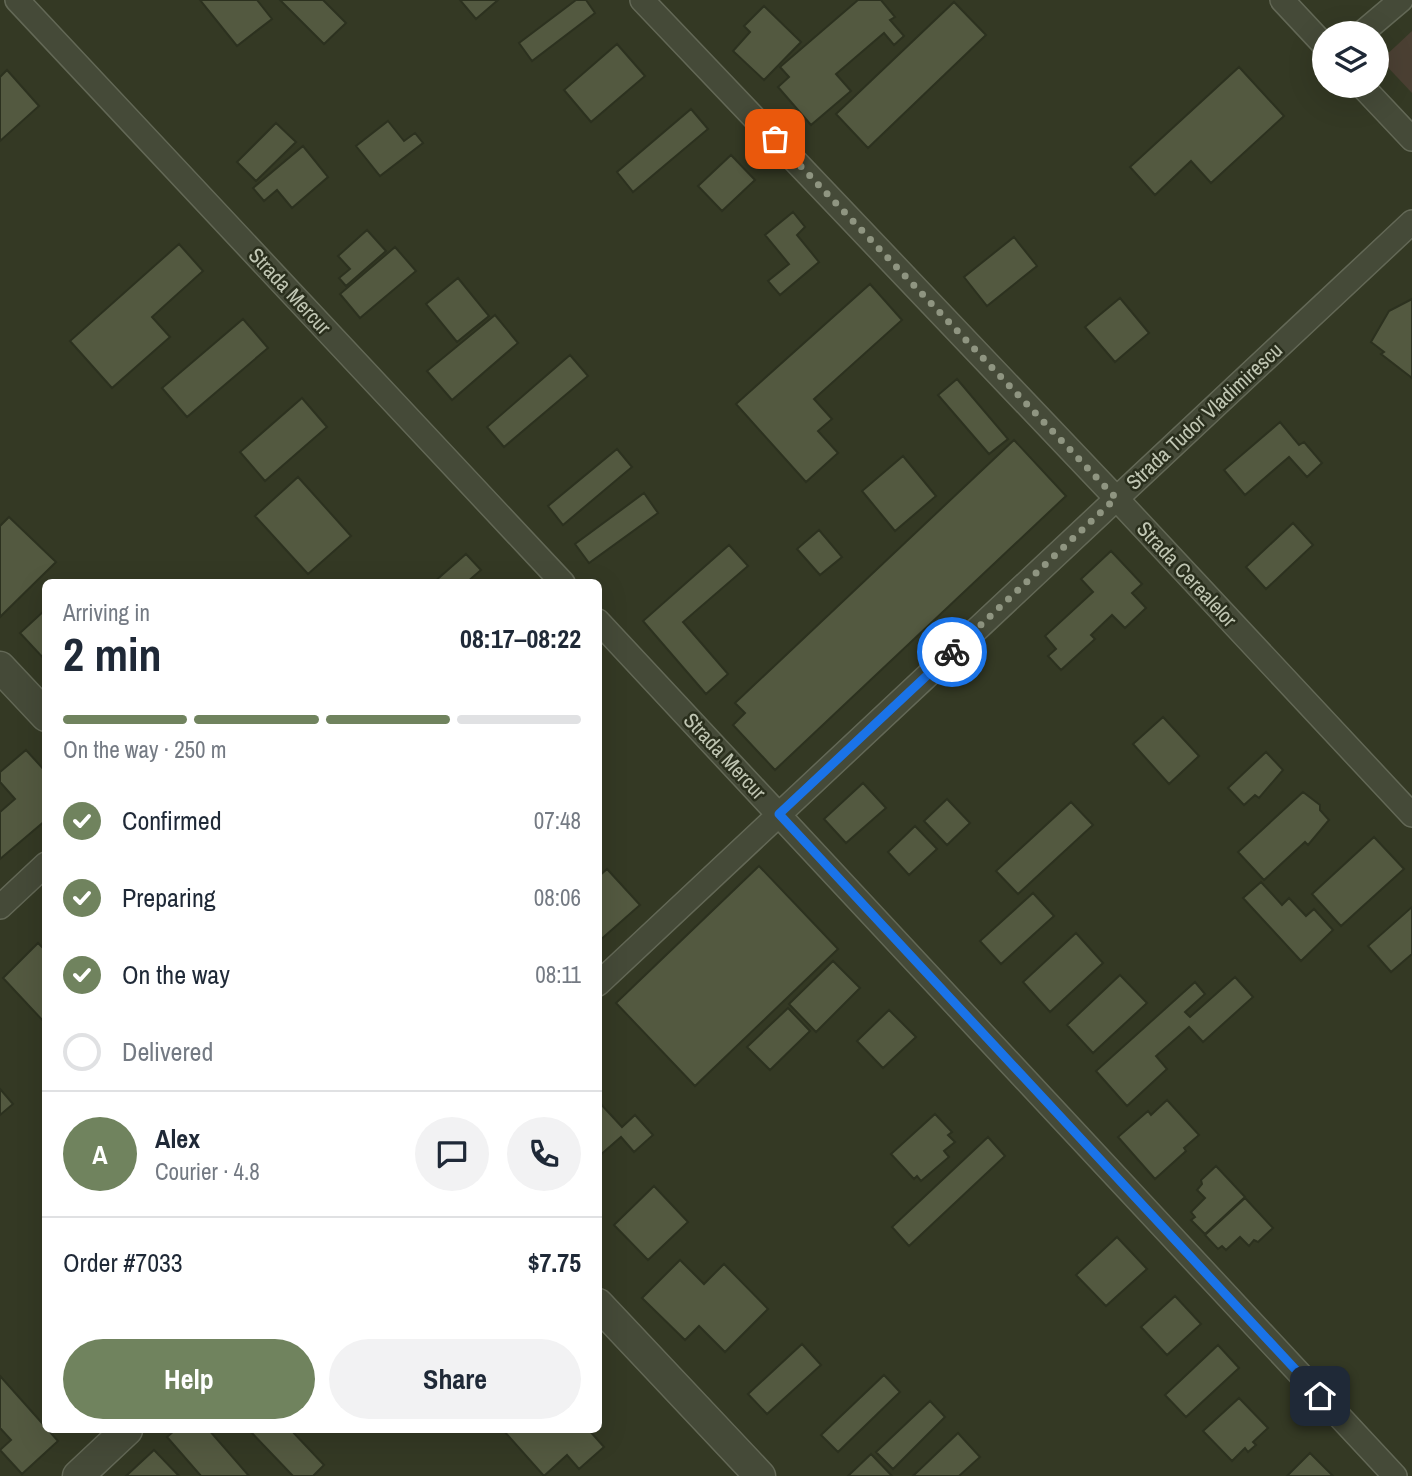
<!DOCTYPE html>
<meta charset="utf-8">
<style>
:root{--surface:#fff;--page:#f2f2f3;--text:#1f2937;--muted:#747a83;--line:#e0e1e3;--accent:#70835e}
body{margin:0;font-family:"Archivo Narrow",sans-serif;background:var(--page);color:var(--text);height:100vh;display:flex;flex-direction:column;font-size:26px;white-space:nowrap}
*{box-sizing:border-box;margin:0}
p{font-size:23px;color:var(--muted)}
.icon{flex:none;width:38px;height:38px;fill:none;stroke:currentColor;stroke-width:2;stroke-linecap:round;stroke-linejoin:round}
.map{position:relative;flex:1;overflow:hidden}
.details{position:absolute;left:42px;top:579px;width:560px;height:854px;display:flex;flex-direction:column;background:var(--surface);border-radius:10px;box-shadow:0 7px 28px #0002}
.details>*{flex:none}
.fabs{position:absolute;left:1312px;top:21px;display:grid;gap:14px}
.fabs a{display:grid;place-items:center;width:77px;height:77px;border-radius:50%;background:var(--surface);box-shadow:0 7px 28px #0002;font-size:35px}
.pin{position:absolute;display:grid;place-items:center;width:60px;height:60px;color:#fff;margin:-30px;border-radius:14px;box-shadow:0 4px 10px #0006}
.courier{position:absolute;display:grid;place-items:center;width:70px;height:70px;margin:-35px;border:5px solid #1a73e8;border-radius:50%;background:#fff;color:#222;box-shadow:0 2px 9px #0007}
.headline em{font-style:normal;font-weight:700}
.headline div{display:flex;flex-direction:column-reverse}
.headline{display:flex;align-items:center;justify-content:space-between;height:119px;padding:0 21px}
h1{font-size:46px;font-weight:700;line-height:52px}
.bar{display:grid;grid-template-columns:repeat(4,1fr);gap:10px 7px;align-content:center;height:84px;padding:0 21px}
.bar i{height:9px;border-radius:5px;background:var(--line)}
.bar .on{background:var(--accent)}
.bar p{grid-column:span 4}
.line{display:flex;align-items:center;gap:18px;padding:0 21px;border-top:2px solid var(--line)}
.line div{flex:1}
.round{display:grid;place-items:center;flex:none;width:74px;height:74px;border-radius:37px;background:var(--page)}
ol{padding:0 21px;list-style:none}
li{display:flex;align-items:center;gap:21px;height:77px}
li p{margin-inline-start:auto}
li .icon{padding:7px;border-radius:50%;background:var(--accent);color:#fff;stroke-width:4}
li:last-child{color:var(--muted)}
li i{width:38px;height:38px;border:4px solid var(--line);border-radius:50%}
.action{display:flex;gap:14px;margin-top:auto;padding:14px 21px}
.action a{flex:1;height:80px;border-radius:42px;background:var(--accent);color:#fff;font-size:28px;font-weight:700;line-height:80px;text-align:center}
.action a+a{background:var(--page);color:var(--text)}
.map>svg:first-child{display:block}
.green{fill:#4b4033}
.building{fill:#535940;stroke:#2c311f;stroke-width:2}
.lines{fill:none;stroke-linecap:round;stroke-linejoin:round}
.minor-casing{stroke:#636856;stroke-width:26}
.tertiary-casing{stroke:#636856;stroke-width:33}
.minor{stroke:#454a38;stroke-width:23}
.tertiary{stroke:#454a38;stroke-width:30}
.done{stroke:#8f9581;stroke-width:7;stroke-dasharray:0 12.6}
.route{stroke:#1a73e8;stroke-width:9}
.labels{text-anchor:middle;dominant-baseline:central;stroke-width:5;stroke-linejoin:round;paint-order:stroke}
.street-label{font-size:21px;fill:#c0c6b3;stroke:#2a2f1d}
</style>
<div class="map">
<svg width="1412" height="1476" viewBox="0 0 1412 1476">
<rect width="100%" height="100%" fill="#343924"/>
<path class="green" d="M1412 31V93L1381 60Z"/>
<path class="building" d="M200 0H257L272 19 237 46Z
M280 0H323L346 23 324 44Z
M460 0H498L476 19Z
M576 0H586L595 13 532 61 519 43Z
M858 0H881L895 17 890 20 904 36 894 45 884 33 836 74 851 91 811 125 778 87 789 77 780 67Z
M954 2 986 35 868 148 836 114Z
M764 6 801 42 764 80 733 51 750 32 744 26Z
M617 44 645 76 591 122 564 90Z
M1239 67 1284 116 1211 183 1191 161 1155 195 1130 167Z
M7 70 39 106 0 141V77Z
M691 109 708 129 633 192 617 172Z
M388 121 404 141 415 133 423 143 380 176 356 146Z
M276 123 296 142 256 181 237 162Z
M303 146 328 177 292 208 277 190 264 201 253 188Z
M731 155 755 180 722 211 698 186Z
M793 212 805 227 797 235 819 262 780 295 768 281 789 264 765 235Z
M367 230 386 251 346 286 339 278 350 269 338 256Z
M1014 237 1037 266 987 306 964 277Z
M179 244 203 271 152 317 170 337 112 388 70 341Z
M395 247 416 271 360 318 340 294Z
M458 278 489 316 457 342 426 304Z
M870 284 902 320 814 399 832 419 818 431 838 453 806 482 736 404Z
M1120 298 1149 333 1115 362 1085 327Z
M1412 299V378L1381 354 1384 352 1371 342 1389 311Z
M495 315 518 343 452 400 427 371Z
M243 319 268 348 187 417 162 388Z
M570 355 588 376 504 447 487 427Z
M957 379 1008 439 989 454 938 395Z
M302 398 327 427 265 481 240 452Z
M1280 422 1299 445 1304 442 1322 463 1307 477 1289 457 1245 495 1224 470Z
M1014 440 1066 496 775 770 733 725 745 713 735 703Z
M617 449 632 467 563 525 548 506Z
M903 456 936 496 895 531 862 491Z
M298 477 351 536 308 574 255 516Z
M644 493 658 513 589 563 575 544Z
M9 517 56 562 0 617V526Z
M1293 523 1313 545 1266 589 1246 567Z
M819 530 842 557 820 575 797 549Z
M729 545 748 566 683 622 728 674 706 694 643 621Z
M1111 551 1142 584 1132 593 1146 608 1125 628 1112 615 1091 635 1095 639 1061 670 1048 656 1056 649 1045 636 1093 592 1081 579Z
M466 554 481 570 466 583H433Z
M46 609V661L20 633Z
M1163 717 1199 756 1169 784 1133 744Z
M26 750 46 772V820L0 859V812L15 799 0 782V772Z
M1266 752 1283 770 1259 798 1255 795 1244 805 1228 788Z
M863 783 886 808 846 843 824 819Z
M1303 792 1320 805V810L1329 820 1308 845 1305 842 1264 880 1238 852Z
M947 799 970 823 947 845 924 821Z
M1071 802 1093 825 1018 894 996 871Z
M915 826 937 849 909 875 888 852Z
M1374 837 1404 869 1341 926 1312 894Z
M759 866 838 949 695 1086 616 1003Z
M607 869 640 905 598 942V877Z
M1261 882 1282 905 1289 898 1306 916 1314 909 1333 930 1301 961 1243 898Z
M1033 893 1054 916 1001 964 980 941Z
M1412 907V954L1391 972 1368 946Z
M1076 933 1103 963 1050 1012 1023 982Z
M38 943 46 951V1024L3 978Z
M833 961 860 988 816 1032 789 1004Z
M1120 975 1147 1003 1093 1053 1067 1025Z
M1235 977 1253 997 1203 1042 1189 1027 1156 1056 1167 1069 1127 1106 1096 1071 1195 982 1205 994 1185 1012 1190 1017Z
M788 1008 810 1031 770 1070 747 1047Z
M889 1010 916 1037 883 1068 857 1041Z
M0 1089 13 1104 0 1115Z
M1167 1100 1199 1135 1184 1148 1186 1151 1155 1179 1118 1137 1148 1111 1151 1115Z
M598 1101 622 1127 635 1115 653 1135 634 1152 621 1137 598 1157Z
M935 1114 952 1132 948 1135 955 1142 944 1151 949 1157 921 1181 917 1176 914 1179 891 1154Z
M988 1137 1005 1156 909 1246 892 1227Z
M1216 1166 1245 1197 1205 1234 1191 1220 1195 1217 1191 1212 1205 1198 1197 1190 1202 1184 1201 1180Z
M654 1186 688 1222 648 1260 614 1225Z
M1245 1198 1273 1228 1258 1242 1254 1240 1249 1246 1240 1237 1226 1250 1222 1246 1218 1249 1205 1235Z
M1117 1237 1147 1269 1106 1306 1076 1275Z
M680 1260 704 1284 724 1264 768 1309 725 1352 699 1326 685 1340 642 1298Z
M1175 1296 1201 1324 1167 1355 1141 1327Z
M802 1344 821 1365 767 1414 748 1394Z
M1218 1345 1239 1368 1186 1417 1165 1395Z
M884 1375 900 1392 838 1452 821 1435Z
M0 1376 58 1441 22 1474 0 1450 11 1440 0 1428Z
M1239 1398 1268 1428 1253 1442 1256 1445 1248 1452 1245 1448 1232 1461 1203 1431Z
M930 1401 945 1417 893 1469 876 1452Z
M175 1430H209L249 1476H201L167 1437Z
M249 1430H291L324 1465 313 1476H293Z
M503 1430H589L604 1447 579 1469 567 1455 544 1476Z
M958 1433 980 1457 959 1476H913Z
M154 1450 179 1476H126Z
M1310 1453 1333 1476H1287Z
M871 1454 892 1476H848Z"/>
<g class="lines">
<defs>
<path id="minor" d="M17 0 563 583
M642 0 1116 498 1412 815
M1282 0 1325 46
M1362 33 1401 0
M1362 86 1412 139
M598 621 1395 1476
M0 907 46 864
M598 984 1412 222"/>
<path id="tertiary" d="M0 667 46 716
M598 1304 760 1476
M78 1476 127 1430"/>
</defs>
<use href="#minor" class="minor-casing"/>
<use href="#tertiary" class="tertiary-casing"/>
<use href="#minor" class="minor"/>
<use href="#tertiary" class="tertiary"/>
</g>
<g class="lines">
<path class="done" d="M775 139 1116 498 952 652"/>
<path class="route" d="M952 652 779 814 1320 1396"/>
</g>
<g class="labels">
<g class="street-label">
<text transform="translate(290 291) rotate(47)">Strada Mercur</text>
<text transform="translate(1204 416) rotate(-43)">Strada Tudor Vladimirescu</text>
<text transform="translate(1187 574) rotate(47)">Strada Cerealelor</text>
<text transform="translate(725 756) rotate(47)">Strada Mercur</text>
</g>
</g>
</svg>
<div class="fabs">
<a><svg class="icon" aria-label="layers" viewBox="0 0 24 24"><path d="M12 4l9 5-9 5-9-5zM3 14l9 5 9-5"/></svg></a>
</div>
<div class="pin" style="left:775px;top:139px;background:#ea580c"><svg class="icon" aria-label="bag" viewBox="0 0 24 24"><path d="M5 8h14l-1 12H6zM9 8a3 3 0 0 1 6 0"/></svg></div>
<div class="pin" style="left:1320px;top:1396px;background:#1f2937"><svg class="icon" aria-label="home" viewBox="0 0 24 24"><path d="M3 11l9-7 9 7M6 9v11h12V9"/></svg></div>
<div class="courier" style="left:952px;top:652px"><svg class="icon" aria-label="bike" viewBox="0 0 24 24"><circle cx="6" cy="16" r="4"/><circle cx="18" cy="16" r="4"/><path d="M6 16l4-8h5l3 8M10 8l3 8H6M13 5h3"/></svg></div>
<section class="details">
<div class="headline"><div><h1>2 min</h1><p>Arriving in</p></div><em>08:17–08:22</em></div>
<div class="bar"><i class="on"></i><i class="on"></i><i class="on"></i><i></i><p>On the way · 250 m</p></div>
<ol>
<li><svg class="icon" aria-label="check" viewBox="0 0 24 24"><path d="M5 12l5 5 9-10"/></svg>Confirmed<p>07:48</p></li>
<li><svg class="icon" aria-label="check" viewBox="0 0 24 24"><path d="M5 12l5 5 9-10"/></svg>Preparing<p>08:06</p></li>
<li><svg class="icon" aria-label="check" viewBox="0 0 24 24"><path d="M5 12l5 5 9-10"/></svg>On the way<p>08:11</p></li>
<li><i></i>Delivered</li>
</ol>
<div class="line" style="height:126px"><b class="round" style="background:var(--accent);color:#fff">A</b><div><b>Alex</b><p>Courier · 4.8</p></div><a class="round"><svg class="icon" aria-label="chat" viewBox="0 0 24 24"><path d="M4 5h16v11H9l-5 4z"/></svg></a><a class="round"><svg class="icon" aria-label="phone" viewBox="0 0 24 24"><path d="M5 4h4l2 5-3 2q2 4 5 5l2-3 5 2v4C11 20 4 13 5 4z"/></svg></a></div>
<div class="line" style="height:91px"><div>Order #7033</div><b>$7.75</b></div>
<div class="action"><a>Help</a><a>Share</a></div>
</section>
</div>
